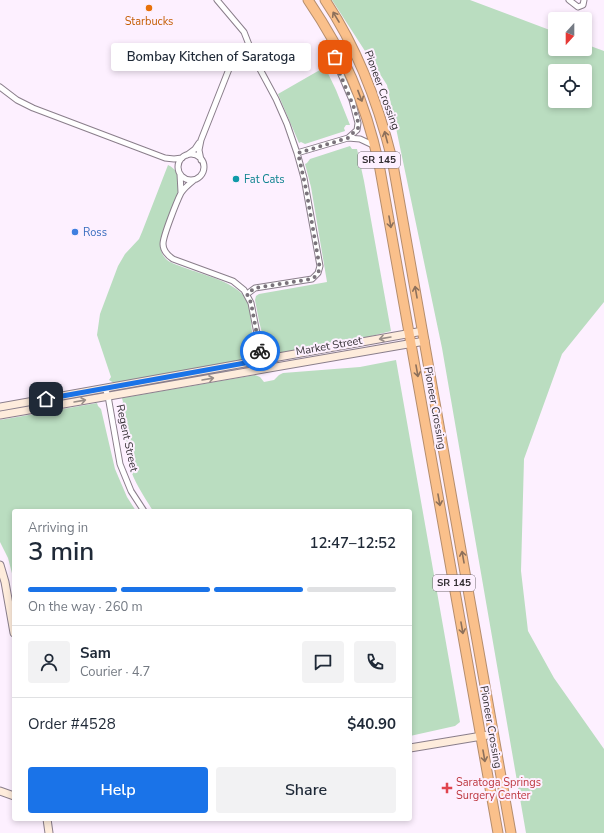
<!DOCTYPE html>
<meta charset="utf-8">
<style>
:root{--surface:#fff;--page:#f2f2f3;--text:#1f2937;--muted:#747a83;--line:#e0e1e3;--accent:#1a73e8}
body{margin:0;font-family:"Nunito Sans",sans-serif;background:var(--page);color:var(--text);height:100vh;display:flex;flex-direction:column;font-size:15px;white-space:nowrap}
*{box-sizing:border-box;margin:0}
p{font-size:13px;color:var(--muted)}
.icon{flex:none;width:22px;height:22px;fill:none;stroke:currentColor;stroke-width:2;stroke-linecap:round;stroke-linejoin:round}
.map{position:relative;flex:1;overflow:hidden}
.panel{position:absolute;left:12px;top:509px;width:400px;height:312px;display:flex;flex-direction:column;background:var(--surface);border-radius:4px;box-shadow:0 2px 6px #0003}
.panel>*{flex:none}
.needle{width:26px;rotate:201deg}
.buttons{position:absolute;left:548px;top:12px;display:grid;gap:8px}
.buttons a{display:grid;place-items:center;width:44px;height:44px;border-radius:4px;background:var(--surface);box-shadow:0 2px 6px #0003;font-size:20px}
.pin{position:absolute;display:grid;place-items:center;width:34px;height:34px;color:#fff;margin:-17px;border-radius:8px;box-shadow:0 2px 6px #0006}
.courier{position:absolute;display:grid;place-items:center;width:40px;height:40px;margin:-20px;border:3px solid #1a73e8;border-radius:50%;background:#fff;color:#222;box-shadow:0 1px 5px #0007}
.bubble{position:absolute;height:28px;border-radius:4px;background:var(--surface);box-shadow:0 2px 6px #0003;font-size:13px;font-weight:600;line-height:28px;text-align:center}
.head em{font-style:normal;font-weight:600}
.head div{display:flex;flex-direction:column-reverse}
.head{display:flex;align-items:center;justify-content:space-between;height:68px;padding:0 16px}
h1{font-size:26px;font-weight:600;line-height:30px}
.bar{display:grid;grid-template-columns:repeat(4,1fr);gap:6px 4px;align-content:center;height:48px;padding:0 16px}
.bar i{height:5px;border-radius:3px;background:var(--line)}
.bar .selected{background:var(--accent)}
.bar p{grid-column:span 4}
.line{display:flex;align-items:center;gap:10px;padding:0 16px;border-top:1px solid var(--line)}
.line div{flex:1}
.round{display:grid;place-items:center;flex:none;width:42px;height:42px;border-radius:4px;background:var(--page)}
.action{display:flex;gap:8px;margin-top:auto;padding:8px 16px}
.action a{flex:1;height:46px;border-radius:4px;background:var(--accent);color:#fff;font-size:16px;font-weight:600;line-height:46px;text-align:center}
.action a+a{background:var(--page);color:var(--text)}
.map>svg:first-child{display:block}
.green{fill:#baddc0;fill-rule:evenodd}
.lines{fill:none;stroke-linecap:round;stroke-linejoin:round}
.street-casing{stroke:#8a7e8b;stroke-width:7}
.secondary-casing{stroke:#8a7e8b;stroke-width:9}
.highway-casing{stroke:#b58d6d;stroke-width:11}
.street{stroke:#fff;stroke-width:5}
.secondary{stroke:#feecdc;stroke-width:7}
.highway{stroke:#fac08b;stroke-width:9}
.oneway{stroke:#8d705b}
.oneway2{stroke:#998e88}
.done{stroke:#7a737b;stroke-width:4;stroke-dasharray:0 7.2}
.route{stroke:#1a73e8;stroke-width:5}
.food-dot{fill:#e8710a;stroke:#fdf0ff;stroke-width:1.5}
.culture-dot{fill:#0f9aa8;stroke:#fdf0ff;stroke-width:1.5}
.shop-dot{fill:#3f7fe0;stroke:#fdf0ff;stroke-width:1.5}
.health-dot{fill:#e0444e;stroke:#fdf0ff;stroke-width:1.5}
.labels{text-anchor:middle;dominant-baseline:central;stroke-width:4;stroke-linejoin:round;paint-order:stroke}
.shield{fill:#fdf0ff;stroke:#706971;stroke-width:1}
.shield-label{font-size:10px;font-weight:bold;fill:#342f34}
.food-label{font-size:11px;fill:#c56008;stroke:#fdf0ff}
.street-label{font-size:11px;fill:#342f34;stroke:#fdf0ff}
.culture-label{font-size:11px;fill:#0d838f;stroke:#fdf0ff;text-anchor:start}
.shop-label{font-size:11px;fill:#366cbe;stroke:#fdf0ff;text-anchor:start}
.health-label{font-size:11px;fill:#be3a42;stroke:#fdf0ff;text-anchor:start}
</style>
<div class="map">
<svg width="604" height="833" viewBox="0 0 604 833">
<rect width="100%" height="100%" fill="#fdf0ff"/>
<path class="green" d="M332 0H470L555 32V49H585V44L604 51V302L562 354 524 459 521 571 528 631 554 678 604 749V833H526L442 348 387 85ZM555 71H585V101H555Z
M325 67 336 90 350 125H346L344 128 345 131 305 144 301 142 299 143 278 94Z
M350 146 352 149H357L364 181 391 331 352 341 271 355 266 349 259 321 255 300 256 296 259 294 327 282 311 187 305 164 307 163 310 159Z
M168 165C203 182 143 237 166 259 171 264 181 266 188 269 205 275 237 283 246 299 251 309 251 322 252 332 252 341 257 351 251 358L114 383 109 380 111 377 97 335 100 314 118 266 125 254 139 239 142 232Z
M396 360 460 722 455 726 410 736V511H153C144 496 134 482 129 465 123 446 123 426 120 407L123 402 122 398 255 375 260 377 264 382 274 380 279 375 283 373 360 367Z
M97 403 98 406 101 409 115 469 127 497 136 511H14V581L8 558 0 542V420Z"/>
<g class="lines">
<defs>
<path id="street" d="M217 0 244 32 255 60 276 99 287 124 297 153 304 178 320 266 318 273 312 279 255 288 247 294
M569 0 578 7 583 5 584 0
M335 47 337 65 352 100 358 123 357 130 348 138
M0 87 17 100 33 108 165 158 174 159 182 158
M297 153 348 138 360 139 375 146
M178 167a13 13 0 1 1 26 0a13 13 0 1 1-26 0Z
M187 155 195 149 199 143
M201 160 199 150 201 140 229 69 238 60 252 53
M180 174 181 192
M194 180C189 184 184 188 181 193 177 201 163 236 163 244 163 251 167 255 173 259L233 281 244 290 251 303 264 369
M105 388 108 396 120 464 131 491 144 511"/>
<path id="secondary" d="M0 407 423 331
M0 415 425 341
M0 565 5 582 14 633
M410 748 494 734
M0 791 14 796
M47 819 49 833"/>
<path id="highway" d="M308 0C344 53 365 101 379 164L498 833
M325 0C358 49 378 103 392 159L511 833"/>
</defs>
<use href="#street" class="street-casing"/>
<use href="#secondary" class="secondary-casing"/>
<use href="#highway" class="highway-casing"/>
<use href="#street" class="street"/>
<use href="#secondary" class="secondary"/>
<use href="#highway" class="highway"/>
</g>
<defs><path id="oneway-shaft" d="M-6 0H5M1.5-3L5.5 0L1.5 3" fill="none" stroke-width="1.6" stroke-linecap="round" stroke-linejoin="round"/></defs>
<g class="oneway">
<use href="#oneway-shaft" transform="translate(336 17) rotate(-121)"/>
<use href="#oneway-shaft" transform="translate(360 96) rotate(69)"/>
<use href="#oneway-shaft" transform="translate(386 137) rotate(-105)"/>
<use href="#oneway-shaft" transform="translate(390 222) rotate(80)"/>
<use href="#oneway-shaft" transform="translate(416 292) rotate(-100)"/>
<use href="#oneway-shaft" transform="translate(417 371) rotate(80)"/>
<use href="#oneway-shaft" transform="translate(439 500) rotate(80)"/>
<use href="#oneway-shaft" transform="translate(463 557) rotate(-100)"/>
<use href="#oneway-shaft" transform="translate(462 628) rotate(80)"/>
<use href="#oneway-shaft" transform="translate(484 756) rotate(80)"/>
</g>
<g class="oneway2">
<use href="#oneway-shaft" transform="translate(385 338) rotate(170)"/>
<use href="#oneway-shaft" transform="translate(208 379) rotate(-10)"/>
<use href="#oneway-shaft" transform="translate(80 401) rotate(-10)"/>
</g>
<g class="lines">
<path class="done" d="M260 351 251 303 247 294 255 288 312 279 316 276 320 269 306 189 298 153 348 138 358 128V122L355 110 338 69 335 57"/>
<path class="route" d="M46 399 262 360 260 351"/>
</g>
<circle class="food-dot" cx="149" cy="8" r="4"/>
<circle class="culture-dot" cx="236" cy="179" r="4"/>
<circle class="shop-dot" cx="75" cy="232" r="4"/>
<path class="health-dot" d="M445 782h4v4h4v4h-4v4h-4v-4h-4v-4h4z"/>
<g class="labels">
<g class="shield">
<rect x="358" y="152" width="42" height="16" rx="3"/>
<rect x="433" y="575" width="42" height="16" rx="3"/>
</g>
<g class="shield-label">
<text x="379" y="160">SR 145</text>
<text x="454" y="583">SR 145</text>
</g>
<g class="food-label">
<text x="149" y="21">Starbucks</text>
</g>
<g class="street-label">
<text transform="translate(382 90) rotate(70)">Pioneer Crossing</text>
<text transform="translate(329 346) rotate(-10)">Market Street</text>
<text transform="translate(435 408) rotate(80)">Pioneer Crossing</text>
<text transform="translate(127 438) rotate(78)">Regent Street</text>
<text transform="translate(491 727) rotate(80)">Pioneer Crossing</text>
</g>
<g class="culture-label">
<text x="244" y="179">Fat Cats</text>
</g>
<g class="shop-label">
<text x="83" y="232">Ross</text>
</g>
<g class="health-label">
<text x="456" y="782">Saratoga Springs<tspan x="456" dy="13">Surgery Center</tspan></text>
</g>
</g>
</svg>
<div class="buttons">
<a><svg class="needle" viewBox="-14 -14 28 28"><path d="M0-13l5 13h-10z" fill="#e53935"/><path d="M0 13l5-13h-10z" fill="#747a83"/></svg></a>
<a><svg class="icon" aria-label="locate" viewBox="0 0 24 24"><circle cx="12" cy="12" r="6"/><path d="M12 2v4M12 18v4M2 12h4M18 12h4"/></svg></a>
</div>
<div class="pin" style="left:335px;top:57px;background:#ea580c"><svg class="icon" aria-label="bag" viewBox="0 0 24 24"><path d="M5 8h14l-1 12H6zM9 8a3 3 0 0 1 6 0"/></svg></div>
<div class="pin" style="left:46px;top:399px;background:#1f2937"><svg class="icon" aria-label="home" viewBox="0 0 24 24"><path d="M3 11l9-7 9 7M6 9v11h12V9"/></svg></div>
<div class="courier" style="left:260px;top:351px"><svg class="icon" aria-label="bike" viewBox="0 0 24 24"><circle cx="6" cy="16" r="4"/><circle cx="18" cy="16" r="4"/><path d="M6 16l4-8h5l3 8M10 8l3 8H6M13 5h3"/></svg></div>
<div class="bubble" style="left:111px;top:43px;width:200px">Bombay Kitchen of Saratoga</div>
<section class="panel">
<div class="head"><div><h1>3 min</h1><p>Arriving in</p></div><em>12:47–12:52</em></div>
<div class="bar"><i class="selected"></i><i class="selected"></i><i class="selected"></i><i></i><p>On the way · 260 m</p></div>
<div class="line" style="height:72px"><a class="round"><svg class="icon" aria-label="person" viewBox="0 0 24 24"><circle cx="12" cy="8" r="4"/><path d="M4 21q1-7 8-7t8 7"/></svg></a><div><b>Sam</b><p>Courier · 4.7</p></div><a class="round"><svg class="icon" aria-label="chat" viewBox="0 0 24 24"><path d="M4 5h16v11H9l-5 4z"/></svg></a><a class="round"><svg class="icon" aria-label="phone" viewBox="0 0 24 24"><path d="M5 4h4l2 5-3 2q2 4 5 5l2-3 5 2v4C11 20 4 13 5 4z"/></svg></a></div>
<div class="line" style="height:52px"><div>Order #4528</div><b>$40.90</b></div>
<div class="action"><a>Help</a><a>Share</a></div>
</section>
</div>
